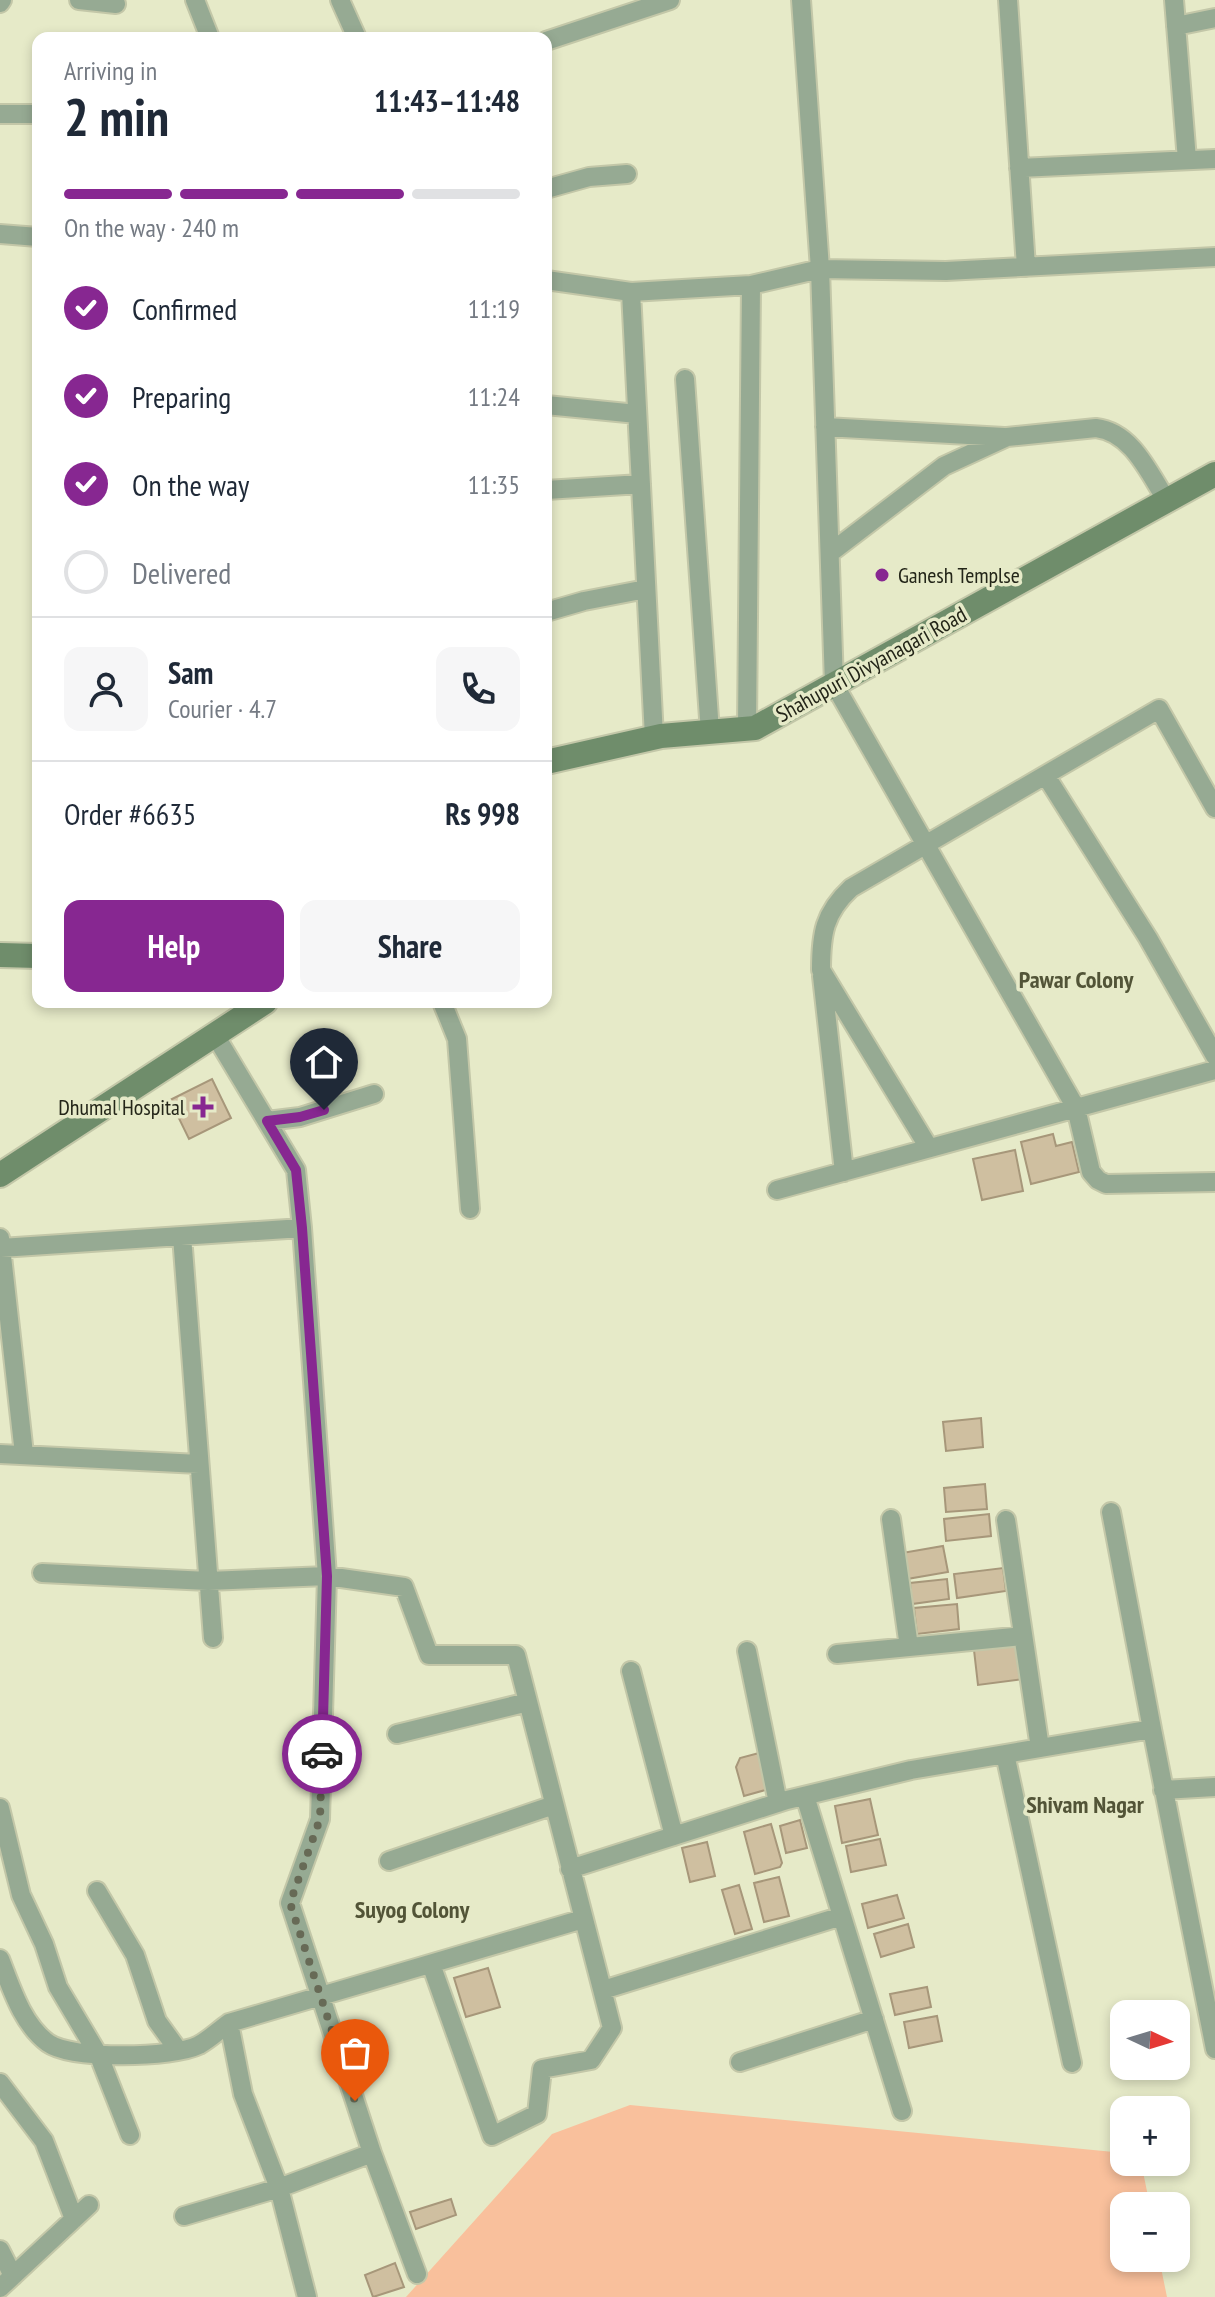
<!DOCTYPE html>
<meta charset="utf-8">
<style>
:root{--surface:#fff;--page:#f6f6f7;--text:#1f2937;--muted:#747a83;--line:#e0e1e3;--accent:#872791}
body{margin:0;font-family:"PT Sans Narrow",sans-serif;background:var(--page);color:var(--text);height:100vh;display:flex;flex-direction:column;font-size:30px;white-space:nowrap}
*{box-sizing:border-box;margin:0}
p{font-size:26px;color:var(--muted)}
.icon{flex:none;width:44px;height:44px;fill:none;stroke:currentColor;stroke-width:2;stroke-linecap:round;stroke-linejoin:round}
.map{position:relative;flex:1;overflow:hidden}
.panel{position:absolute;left:32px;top:32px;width:520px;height:976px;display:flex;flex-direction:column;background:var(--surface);border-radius:16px;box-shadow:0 4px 12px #0003}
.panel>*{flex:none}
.needle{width:52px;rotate:94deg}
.buttons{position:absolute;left:1110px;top:2000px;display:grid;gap:16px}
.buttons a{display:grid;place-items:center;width:80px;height:80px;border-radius:16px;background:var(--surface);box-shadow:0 4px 12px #0003;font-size:40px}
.pin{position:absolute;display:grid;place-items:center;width:68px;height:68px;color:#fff;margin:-82px -34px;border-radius:50% 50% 50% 0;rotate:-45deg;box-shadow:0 0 8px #0007}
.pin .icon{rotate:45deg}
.courier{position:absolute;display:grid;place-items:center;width:80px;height:80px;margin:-40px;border:6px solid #872791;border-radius:50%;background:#fff;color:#222;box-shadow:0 2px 10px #0007}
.headline em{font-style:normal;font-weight:700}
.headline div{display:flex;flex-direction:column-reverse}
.headline{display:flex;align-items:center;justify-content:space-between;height:136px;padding:0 32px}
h1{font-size:52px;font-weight:700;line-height:60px}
.bar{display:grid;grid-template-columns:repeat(4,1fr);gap:12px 8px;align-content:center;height:96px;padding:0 32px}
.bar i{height:10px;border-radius:6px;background:var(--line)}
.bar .selected{background:var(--accent)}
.bar p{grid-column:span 4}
.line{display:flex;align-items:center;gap:20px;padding:0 32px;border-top:2px solid var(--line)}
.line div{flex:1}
.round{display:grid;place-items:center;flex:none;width:84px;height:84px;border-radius:16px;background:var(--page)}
ol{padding:0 32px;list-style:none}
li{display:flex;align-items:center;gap:24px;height:88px}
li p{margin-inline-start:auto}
li .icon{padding:8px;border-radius:50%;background:var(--accent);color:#fff;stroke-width:4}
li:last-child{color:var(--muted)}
li i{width:44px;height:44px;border:4px solid var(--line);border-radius:50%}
.action{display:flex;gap:16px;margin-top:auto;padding:16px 32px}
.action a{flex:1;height:92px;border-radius:16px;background:var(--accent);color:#fff;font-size:32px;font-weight:700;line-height:92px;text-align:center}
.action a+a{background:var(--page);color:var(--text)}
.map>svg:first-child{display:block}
.green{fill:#f9c09c}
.building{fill:#cfbfa0;stroke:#a7977a;stroke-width:2}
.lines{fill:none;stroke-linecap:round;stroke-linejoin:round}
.minor-casing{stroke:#c3c7a8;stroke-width:22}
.secondary-casing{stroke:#c3c7a8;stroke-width:28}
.minor{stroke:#96aa93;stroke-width:18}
.secondary{stroke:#6f8d6b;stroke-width:24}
.done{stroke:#676a56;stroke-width:8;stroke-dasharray:0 14.4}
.route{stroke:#872791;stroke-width:10}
.poi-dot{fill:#872791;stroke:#e6eac8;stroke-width:3}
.labels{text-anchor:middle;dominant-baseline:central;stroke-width:7;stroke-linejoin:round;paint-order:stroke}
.poi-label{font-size:22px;fill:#232518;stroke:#e6eac8;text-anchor:start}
.street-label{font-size:22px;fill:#232518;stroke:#e6eac8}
.neighbourhood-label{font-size:24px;font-weight:bold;fill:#525437;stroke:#e6eac8}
</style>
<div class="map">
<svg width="1215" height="2297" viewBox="0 0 1215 2297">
<rect width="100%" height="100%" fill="#e6eac8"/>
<path class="green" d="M630 2105 1124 2153V2162H1141L1150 2206H1124V2258H1159L1167 2297H406L552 2134Z"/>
<path class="building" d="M212 1079 231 1118 189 1139 170 1100Z
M1053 1134 1056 1146 1072 1142 1079 1172 1031 1184 1021 1142Z
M1015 1150 1023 1191 982 1200 973 1159Z
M981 1418 983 1447 946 1451 943 1422Z
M985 1484 987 1509 946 1512 944 1488Z
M989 1514 991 1536 946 1541 944 1519Z
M943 1546 948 1572 907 1579 902 1553Z
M1003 1568 1006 1591 957 1598 954 1574Z
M947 1579 949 1599 912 1604 910 1583Z
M957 1604 959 1629 917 1634 914 1608Z
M1020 1644 1024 1679 978 1685 974 1650Z
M759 1753 769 1789 744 1796 736 1767 740 1758Z
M870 1799 878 1835 842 1843 835 1806Z
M800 1820 807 1848 786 1853 780 1826Z
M771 1824 782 1863 780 1867 755 1874 744 1832Z
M880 1839 886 1865 851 1872 846 1846Z
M707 1842 715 1876 690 1882 682 1848Z
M779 1877 789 1916 764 1922 754 1883Z
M739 1885 752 1929 735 1934 722 1890Z
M897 1895 904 1918 868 1928 862 1904Z
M908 1924 914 1947 881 1957 874 1934Z
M488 1968 500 2007 466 2017 454 1978Z
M927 1987 931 2007 895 2015 890 1994Z
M937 2016 942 2041 909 2048 904 2022Z
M451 2199 456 2215 416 2229 410 2212Z
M395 2263 404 2287 373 2297 365 2275Z"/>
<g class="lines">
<defs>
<path id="minor" d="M79 0 116 4
M195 0 210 38
M340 0 357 38
M801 0 820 269 946 271 1215 257
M1008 0 1026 267
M1174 0 1187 160
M0 3 2 0
M1176 26 1215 18
M546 41 670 0
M0 114H38
M1019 168 1215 159
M546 189 589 177 627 174
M0 234 38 237
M546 280 631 292 654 737
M751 285 820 269 834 684 1076 1108 1091 1172 1098 1180 1106 1184 1215 1182
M631 292 751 285 747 728
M685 379 710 732
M546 405 637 414
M825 427 1004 437
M546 490 641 484
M830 553 944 466 1007 437 1096 428C1132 432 1149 473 1167 501
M546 612 584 601 646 589
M1046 776 1148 938 1215 1056
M822 976 844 1172
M442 1002 457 1039 470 1209
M215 1035 296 1170 302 1228 327 1576 320 1819 290 1903 372 2153 417 2274
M267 1121 300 1117 374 1094
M929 1148 821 970C821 934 824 913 851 888L1159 709 1215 808
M777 1190 1215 1070
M182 1236 213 1638
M0 1238 24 1454
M1 1248 302 1228
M0 1454 199 1464
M1111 1512 1152 1729
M891 1519 909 1647
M1006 1520 1040 1748
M42 1573 208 1581 327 1576 404 1587 429 1655H516L612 2028 591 2060 542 2069 537 2114 492 2136 431 1964
M747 1651 778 1803
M837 1654 1023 1636
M631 1671 674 1836
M397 1734 528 1702
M1005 1754 1072 2063
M1163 1790 1215 1787
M805 1796 902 2111
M0 1808 21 1895 44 1944 58 1987 99 2056 130 2135
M389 1861 554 1805
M570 1869 787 1800 911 1770 1152 1729 1215 2049
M97 1891 135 1955 157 2021 178 2050
M0 1959C11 1987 22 2024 48 2043 72 2060 173 2058 199 2045 210 2039 219 2030 229 2023L583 1919
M603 1990 842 1916
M229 2023 243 2094 279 2188 307 2297
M740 2062 874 2019
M0 2083 44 2141 74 2219
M184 2216 279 2188 372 2153
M0 2250 13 2276
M0 2288 89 2205"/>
<path id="secondary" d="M546 762 661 736 755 728 1215 474
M0 955 38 956
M0 1175 265 1002"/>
</defs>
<use href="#minor" class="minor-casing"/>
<use href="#secondary" class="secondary-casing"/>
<use href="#minor" class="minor"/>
<use href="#secondary" class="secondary"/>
</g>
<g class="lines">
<path class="done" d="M322 1754 320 1819 290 1903 355 2101"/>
<path class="route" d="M322 1754 327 1576 302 1228 296 1170 267 1121 300 1117 324 1110"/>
</g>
<g class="poi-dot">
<circle cx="882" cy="575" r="8"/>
<path d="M199 1095h8v8h8v8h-8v8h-8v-8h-8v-8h8z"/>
</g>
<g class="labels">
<g class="poi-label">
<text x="898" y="575">Ganesh Templse</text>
<text x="185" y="1107" text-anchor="end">Dhumal Hospital</text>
</g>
<g class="street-label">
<text transform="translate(871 664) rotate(-29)">Shahupuri Divyanagari Road</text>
</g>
<g class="neighbourhood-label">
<text x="1076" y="979">Pawar Colony</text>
<text x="1085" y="1804">Shivam Nagar</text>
<text x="412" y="1909">Suyog Colony</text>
</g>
</g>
</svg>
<div class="buttons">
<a><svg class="needle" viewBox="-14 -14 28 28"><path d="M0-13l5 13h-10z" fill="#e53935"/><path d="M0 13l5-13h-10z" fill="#747a83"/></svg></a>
<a>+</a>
<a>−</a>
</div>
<div class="pin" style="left:355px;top:2101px;background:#ea580c"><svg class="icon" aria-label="bag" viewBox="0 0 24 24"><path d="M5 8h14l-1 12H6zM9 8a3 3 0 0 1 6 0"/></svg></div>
<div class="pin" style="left:324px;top:1110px;background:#1f2937"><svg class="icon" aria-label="home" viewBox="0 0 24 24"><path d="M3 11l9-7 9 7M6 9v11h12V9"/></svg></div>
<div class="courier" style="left:322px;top:1754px"><svg class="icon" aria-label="car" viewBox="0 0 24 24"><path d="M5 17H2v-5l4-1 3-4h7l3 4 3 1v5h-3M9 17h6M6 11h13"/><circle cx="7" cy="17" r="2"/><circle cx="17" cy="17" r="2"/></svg></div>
<section class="panel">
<div class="headline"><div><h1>2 min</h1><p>Arriving in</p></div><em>11:43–11:48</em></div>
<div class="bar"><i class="selected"></i><i class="selected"></i><i class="selected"></i><i></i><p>On the way · 240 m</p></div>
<ol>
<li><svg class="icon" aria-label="check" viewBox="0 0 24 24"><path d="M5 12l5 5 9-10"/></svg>Confirmed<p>11:19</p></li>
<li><svg class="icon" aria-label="check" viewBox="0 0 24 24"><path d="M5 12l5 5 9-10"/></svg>Preparing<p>11:24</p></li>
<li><svg class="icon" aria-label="check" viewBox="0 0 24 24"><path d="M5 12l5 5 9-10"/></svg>On the way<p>11:35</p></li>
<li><i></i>Delivered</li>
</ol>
<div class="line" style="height:144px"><a class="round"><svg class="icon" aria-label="person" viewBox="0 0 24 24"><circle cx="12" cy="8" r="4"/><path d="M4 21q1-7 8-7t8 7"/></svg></a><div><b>Sam</b><p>Courier · 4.7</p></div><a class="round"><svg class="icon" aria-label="phone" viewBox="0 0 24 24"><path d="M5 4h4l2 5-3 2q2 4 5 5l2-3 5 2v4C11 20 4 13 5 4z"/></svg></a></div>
<div class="line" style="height:104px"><div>Order #6635</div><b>Rs 998</b></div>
<div class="action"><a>Help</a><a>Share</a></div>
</section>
</div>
